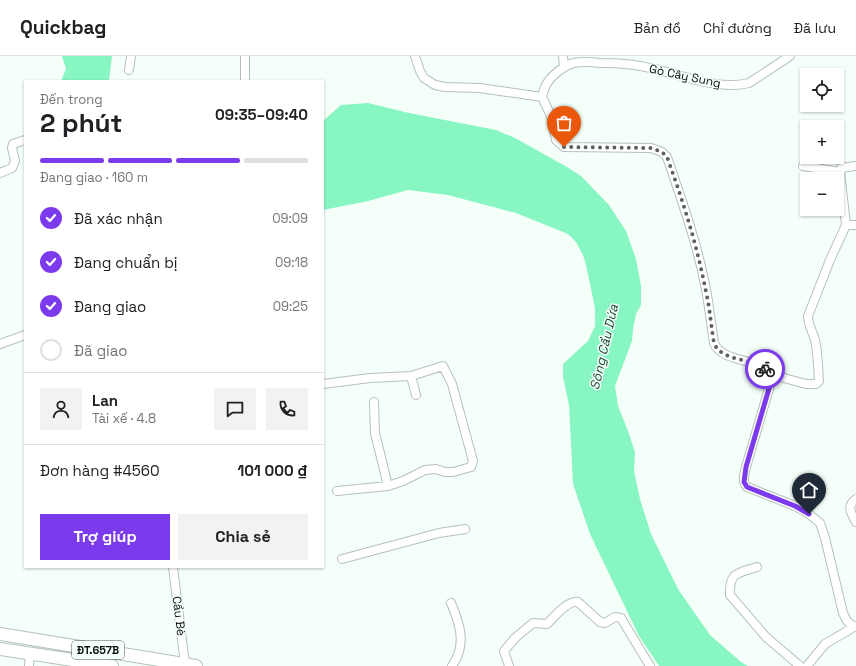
<!DOCTYPE html>
<html lang="vi">
<meta charset="utf-8">
<style>
:root{--surface:#fff;--page:#f2f2f2;--text:#202124;--muted:#757577;--line:#e0e0e0;--accent:#7c3aed}
body{margin:0;font-family:"Space Grotesk",sans-serif;background:var(--page);color:var(--text);height:100vh;display:flex;flex-direction:column;font-size:15px;white-space:nowrap}
*{box-sizing:border-box;margin:0}
p{font-size:13px;color:var(--muted)}
.icon{flex:none;width:22px;height:22px;fill:none;stroke:currentColor;stroke-width:2;stroke-linecap:round;stroke-linejoin:round}
.map{position:relative;flex:1;overflow:hidden}
.panel{position:absolute;left:24px;top:24px;width:300px;height:488px;display:flex;flex-direction:column;background:var(--surface);border-radius:0px;box-shadow:0 1px 3px #0004}
.panel>*{flex:none}
.fabs{position:absolute;left:800px;top:12px;display:grid;gap:8px}
.fabs a{display:grid;place-items:center;width:44px;height:44px;border-radius:0px;background:var(--surface);box-shadow:0 1px 3px #0004;font-size:20px}
.pin{position:absolute;display:grid;place-items:center;width:34px;height:34px;color:#fff;margin:-41px -17px;border-radius:50% 50% 50% 0;rotate:-45deg;box-shadow:0 0 4px #0007}
.pin .icon{rotate:45deg}
.courier{position:absolute;display:grid;place-items:center;width:40px;height:40px;margin:-20px;border:3px solid #7c3aed;border-radius:50%;background:#fff;color:#222;box-shadow:0 1px 5px #0007}
.overview em{font-style:normal;font-weight:700}
.overview div{display:flex;flex-direction:column-reverse}
.overview{display:flex;align-items:center;justify-content:space-between;height:68px;padding:0 16px}
h1{font-size:26px;font-weight:700;line-height:30px}
.bar{display:grid;grid-template-columns:repeat(4,1fr);gap:6px 4px;align-content:center;height:48px;padding:0 16px}
.bar i{height:5px;border-radius:3px;background:var(--line)}
.bar .active{background:var(--accent)}
.bar p{grid-column:span 4}
.line{display:flex;align-items:center;gap:10px;padding:0 16px;border-top:1px solid var(--line)}
.line div{flex:1}
.round{display:grid;place-items:center;flex:none;width:42px;height:42px;border-radius:0px;background:var(--page)}
ol{padding:0 16px;list-style:none}
li{display:flex;align-items:center;gap:12px;height:44px}
li p{margin-inline-start:auto}
li .icon{padding:4px;border-radius:50%;background:var(--accent);color:#fff;stroke-width:4}
li:last-child{color:var(--muted)}
li i{width:22px;height:22px;border:2px solid var(--line);border-radius:50%}
.button{display:flex;gap:8px;margin-top:auto;padding:8px 16px}
.button a{flex:1;height:46px;border-radius:0px;background:var(--accent);color:#fff;font-size:16px;font-weight:700;line-height:46px;text-align:center}
.button a+a{background:var(--page);color:var(--text)}
header{display:flex;align-items:center;gap:24px;box-sizing:border-box;height:56px;padding:0 20px;background:var(--surface);border-bottom:1px solid var(--line)}
header strong{font-size:19px}
nav{display:flex;gap:22px;margin-inline-start:auto;font-size:14px}
.map>svg:first-child{display:block}
.water{fill:#87f6c2}
.lines{fill:none;stroke-linecap:round;stroke-linejoin:round}
.street-casing{stroke:#b5c1ba;stroke-width:10}
.primary-casing{stroke:#b5c1ba;stroke-width:14}
.street{stroke:#fff;stroke-width:8}
.primary{stroke:#fff;stroke-width:12}
.done{stroke:#5c625f;stroke-width:4;stroke-dasharray:0 7.2}
.route{stroke:#7c3aed;stroke-width:5}
.labels{text-anchor:middle;dominant-baseline:central;stroke-width:3;stroke-linejoin:round;paint-order:stroke}
.shield{fill:#f5fff9;stroke:#505653;stroke-width:1}
.shield-label{font-size:11px;font-weight:bold;fill:#0a0e0c}
.street-label{font-size:12px;fill:#0a0e0c;stroke:#f5fff9}
.water-label{font-size:13px;font-style:italic;fill:#194834;stroke:#f5fff9}
</style>
<header>
<strong>Quickbag</strong>
<nav><a>Bản đồ</a><a>Chỉ đường</a><a>Đã lưu</a></nav>
</header>
<div class="map">
<svg width="856" height="610" viewBox="0 0 856 610">
<rect width="100%" height="100%" fill="#f5fff9"/>
<path class="water" d="M62 0H112L109 25H61L66 13Z
M368 47 409 57 496 74 515 82 567 111 581 120 609 149 626 175 636 203 641 230V249L636 258 633 273 632 285 615 330 618 350 628 375 635 396 634 415 640 443 651 478 678 533 710 579 741 606 748 610H659L639 580 590 478 573 428 569 349 563 321V308L588 285 595 270V252L586 209 583 199 576 186 568 178 516 157 448 139 408 134 368 145 323 154V65L341 49Z"/>
<g class="lines">
<defs>
<path id="street" d="M245 0V25
M415 0 420 15 424 22 435 29 445 31 480 32 542 41C543 37 544 33 546 29 550 21 564 9 574 7 583 5 592 6 601 7 617 7 634 8 650 12 681 18 716 35 749 27L790 0
M563 0 564 11
M129 14 131 0
M542 41 551 60 556 84 564 91 651 92 662 96 667 101C683 148 700 195 708 245 710 259 712 273 714 287 720 303 746 303 760 310 764 312 769 316 773 319L746 411C744 419 742 426 747 431L795 450 809 458 820 467 825 482 843 557 847 565 854 571 856 570
M803 110 840 116 841 112 856 110
M840 116 846 169
M0 117 12 112 15 105 12 92 13 88 25 84
M0 288 25 279
M773 319 806 328H816L819 325C818 311 818 297 815 284 813 276 808 269 808 260L830 204 846 169H856
M411 320 416 339
M323 328 370 322 411 320 443 310 452 328 473 405 471 411 453 416H445L436 413 425 414 403 425 388 430 337 435
M374 346 375 377 388 430
M856 443C846 450 851 457 856 466
M342 503 439 477 465 473
M173 511 185 608
M757 511C738 517 729 516 730 539L766 581 800 610
M451 547C460 568 467 589 452 610
M29 610 30 597
M509 610 504 595 515 582 533 567 547 568C554 561 568 544 578 546L600 566 605 567 615 561 621 562 650 610
M807 610 825 588 854 571"/>
<path id="primary" d="M0 578 196 610
M0 593 112 610"/>
</defs>
<use href="#street" class="street-casing"/>
<use href="#primary" class="primary-casing"/>
<use href="#street" class="street"/>
<use href="#primary" class="primary"/>
</g>
<g class="lines">
<path class="done" d="M564 91 651 92 662 96 667 101C683 145 697 189 706 236 710 253 711 270 714 287 721 305 750 302 765 313"/>
<path class="route" d="M765 313 773 319 746 411 744 426 747 431 795 450 809 458"/>
</g>
<g class="labels">
<rect class="shield" x="72" y="585" width="52" height="18" rx="3"/>
<g class="shield-label">
<text x="98" y="594">ĐT.657B</text>
</g>
<g class="street-label">
<text transform="translate(685 20) rotate(12)">Gò Cây Sung</text>
<text transform="translate(179 560) rotate(83)">Cầu Bè</text>
</g>
<g class="water-label">
<text transform="translate(604 291) rotate(-77)">Sông Cầu Dứa</text>
</g>
</g>
</svg>
<div class="fabs">
<a><svg class="icon" aria-label="locate" viewBox="0 0 24 24"><circle cx="12" cy="12" r="6"/><path d="M12 2v4M12 18v4M2 12h4M18 12h4"/></svg></a>
<a>+</a>
<a>−</a>
</div>
<div class="pin" style="left:564px;top:91px;background:#ea580c"><svg class="icon" aria-label="bag" viewBox="0 0 24 24"><path d="M5 8h14l-1 12H6zM9 8a3 3 0 0 1 6 0"/></svg></div>
<div class="pin" style="left:809px;top:458px;background:#1f2937"><svg class="icon" aria-label="home" viewBox="0 0 24 24"><path d="M3 11l9-7 9 7M6 9v11h12V9"/></svg></div>
<div class="courier" style="left:765px;top:313px"><svg class="icon" aria-label="bike" viewBox="0 0 24 24"><circle cx="6" cy="16" r="4"/><circle cx="18" cy="16" r="4"/><path d="M6 16l4-8h5l3 8M10 8l3 8H6M13 5h3"/></svg></div>
<section class="panel">
<div class="overview"><div><h1>2 phút</h1><p>Đến trong</p></div><em>09:35–09:40</em></div>
<div class="bar"><i class="active"></i><i class="active"></i><i class="active"></i><i></i><p>Đang giao · 160 m</p></div>
<ol>
<li><svg class="icon" aria-label="check" viewBox="0 0 24 24"><path d="M5 12l5 5 9-10"/></svg>Đã xác nhận<p>09:09</p></li>
<li><svg class="icon" aria-label="check" viewBox="0 0 24 24"><path d="M5 12l5 5 9-10"/></svg>Đang chuẩn bị<p>09:18</p></li>
<li><svg class="icon" aria-label="check" viewBox="0 0 24 24"><path d="M5 12l5 5 9-10"/></svg>Đang giao<p>09:25</p></li>
<li><i></i>Đã giao</li>
</ol>
<div class="line" style="height:72px"><a class="round"><svg class="icon" aria-label="person" viewBox="0 0 24 24"><circle cx="12" cy="8" r="4"/><path d="M4 21q1-7 8-7t8 7"/></svg></a><div><b>Lan</b><p>Tài xế · 4.8</p></div><a class="round"><svg class="icon" aria-label="chat" viewBox="0 0 24 24"><path d="M4 5h16v11H9l-5 4z"/></svg></a><a class="round"><svg class="icon" aria-label="phone" viewBox="0 0 24 24"><path d="M5 4h4l2 5-3 2q2 4 5 5l2-3 5 2v4C11 20 4 13 5 4z"/></svg></a></div>
<div class="line" style="height:52px"><div>Đơn hàng #4560</div><b>101 000 ₫</b></div>
<div class="button"><a>Trợ giúp</a><a>Chia sẻ</a></div>
</section>
</div>
